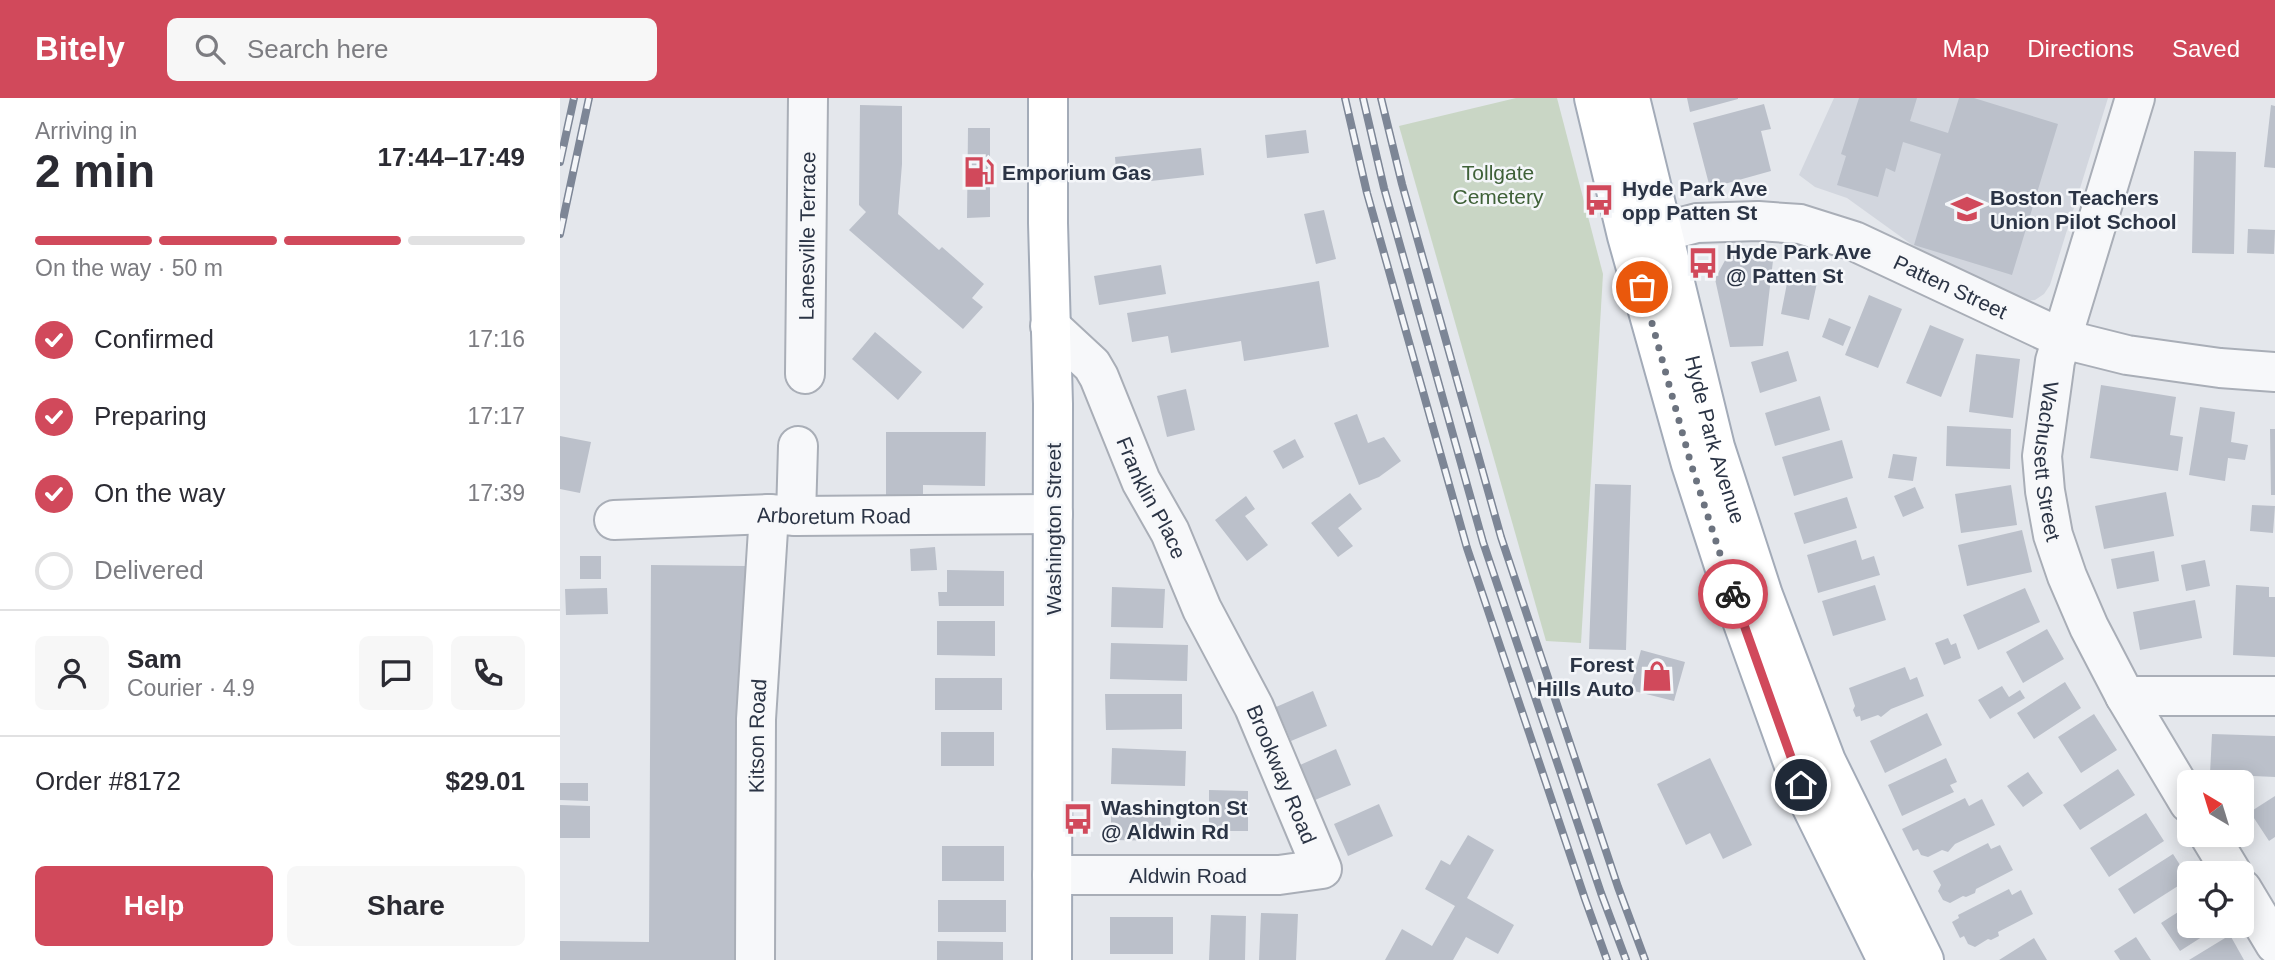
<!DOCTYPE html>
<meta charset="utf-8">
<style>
:root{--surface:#fff;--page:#f7f7f7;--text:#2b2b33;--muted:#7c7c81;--line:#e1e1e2;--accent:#d1495b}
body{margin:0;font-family:Helvetica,sans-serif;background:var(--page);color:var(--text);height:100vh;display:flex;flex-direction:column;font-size:26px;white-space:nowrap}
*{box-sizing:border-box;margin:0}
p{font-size:23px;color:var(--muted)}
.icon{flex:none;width:38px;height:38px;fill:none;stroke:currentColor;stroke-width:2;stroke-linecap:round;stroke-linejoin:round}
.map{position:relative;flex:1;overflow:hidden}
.side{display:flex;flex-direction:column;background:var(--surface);width:560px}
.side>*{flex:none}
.needle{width:46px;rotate:322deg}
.tools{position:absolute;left:1617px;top:672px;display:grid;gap:14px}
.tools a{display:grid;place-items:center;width:77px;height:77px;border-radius:10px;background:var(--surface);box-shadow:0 4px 18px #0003;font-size:35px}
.pin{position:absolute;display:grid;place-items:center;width:60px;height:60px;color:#fff;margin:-30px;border:4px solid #fff;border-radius:50%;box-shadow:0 2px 7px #0007}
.courier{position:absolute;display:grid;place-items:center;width:70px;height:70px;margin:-35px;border:5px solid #d1495b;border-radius:50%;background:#fff;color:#222;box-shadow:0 2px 9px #0007}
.overview em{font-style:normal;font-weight:800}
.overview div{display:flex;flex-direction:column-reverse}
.overview{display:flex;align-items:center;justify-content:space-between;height:119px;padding:0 35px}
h1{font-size:46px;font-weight:800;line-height:52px}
.bar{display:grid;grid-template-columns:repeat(4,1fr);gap:10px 7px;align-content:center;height:84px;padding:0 35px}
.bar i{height:9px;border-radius:5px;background:var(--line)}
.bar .current{background:var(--accent)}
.bar p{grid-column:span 4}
.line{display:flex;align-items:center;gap:18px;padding:0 35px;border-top:2px solid var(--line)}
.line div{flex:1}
.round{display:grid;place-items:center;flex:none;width:74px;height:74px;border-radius:10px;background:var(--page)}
ol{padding:0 35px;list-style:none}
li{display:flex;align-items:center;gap:21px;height:77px}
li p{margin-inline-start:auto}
li .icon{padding:7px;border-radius:50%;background:var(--accent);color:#fff;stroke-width:4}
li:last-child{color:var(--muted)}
li i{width:38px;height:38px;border:4px solid var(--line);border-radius:50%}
.primary-button{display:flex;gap:14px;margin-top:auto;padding:14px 35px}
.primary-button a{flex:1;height:80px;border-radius:10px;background:var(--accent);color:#fff;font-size:28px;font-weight:800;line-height:80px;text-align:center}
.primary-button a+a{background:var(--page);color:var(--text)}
header{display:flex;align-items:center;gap:42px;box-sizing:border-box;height:98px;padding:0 35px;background:var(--accent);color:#fff}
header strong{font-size:33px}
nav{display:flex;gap:38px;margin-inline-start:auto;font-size:24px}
.search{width:490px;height:63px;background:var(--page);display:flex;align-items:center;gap:18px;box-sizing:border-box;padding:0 24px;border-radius:10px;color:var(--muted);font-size:26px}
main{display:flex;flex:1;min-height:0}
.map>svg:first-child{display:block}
.built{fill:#d2d6de}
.green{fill:#c9d6c5}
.building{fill:#bbc0ca}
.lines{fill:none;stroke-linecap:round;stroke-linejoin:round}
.minor-casing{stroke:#a9aeb7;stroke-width:42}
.major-casing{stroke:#a3abb8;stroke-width:42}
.minor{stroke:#f7f8fa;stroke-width:38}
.major{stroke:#fff;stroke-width:38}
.rail-casing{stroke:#7d8696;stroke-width:8}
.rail{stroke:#f4f6f9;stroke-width:5;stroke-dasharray:16;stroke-linecap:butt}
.done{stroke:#6c737f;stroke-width:7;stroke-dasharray:0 12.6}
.route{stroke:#d1495b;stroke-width:9}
.labels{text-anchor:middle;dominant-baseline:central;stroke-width:5;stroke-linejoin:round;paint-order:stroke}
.poi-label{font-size:21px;font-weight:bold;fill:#2b3445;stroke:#f4f6f9;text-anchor:start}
.park-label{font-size:21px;fill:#3f6138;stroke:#f4f6f9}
.street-label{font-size:21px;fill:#2b3445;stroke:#f4f6f9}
</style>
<header>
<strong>Bitely</strong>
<div class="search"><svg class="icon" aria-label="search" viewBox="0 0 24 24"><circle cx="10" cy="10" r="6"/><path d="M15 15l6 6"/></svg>Search here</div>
<nav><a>Map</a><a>Directions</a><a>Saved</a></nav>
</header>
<main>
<section class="side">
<div class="overview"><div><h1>2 min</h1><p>Arriving in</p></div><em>17:44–17:49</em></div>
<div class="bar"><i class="current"></i><i class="current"></i><i class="current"></i><i></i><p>On the way · 50 m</p></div>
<ol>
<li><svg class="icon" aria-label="check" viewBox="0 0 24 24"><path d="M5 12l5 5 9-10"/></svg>Confirmed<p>17:16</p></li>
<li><svg class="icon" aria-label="check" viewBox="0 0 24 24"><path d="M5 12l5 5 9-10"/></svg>Preparing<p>17:17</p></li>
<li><svg class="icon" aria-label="check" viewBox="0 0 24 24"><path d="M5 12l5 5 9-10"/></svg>On the way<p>17:39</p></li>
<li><i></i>Delivered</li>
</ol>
<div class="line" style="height:126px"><a class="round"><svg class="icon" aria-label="person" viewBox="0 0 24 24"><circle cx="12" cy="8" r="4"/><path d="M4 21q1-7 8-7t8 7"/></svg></a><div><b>Sam</b><p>Courier · 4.9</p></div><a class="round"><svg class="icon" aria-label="chat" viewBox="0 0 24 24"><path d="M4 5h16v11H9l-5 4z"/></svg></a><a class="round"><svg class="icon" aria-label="phone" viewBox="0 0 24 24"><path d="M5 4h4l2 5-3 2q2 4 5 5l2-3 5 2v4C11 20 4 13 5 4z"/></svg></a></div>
<div class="line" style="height:91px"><div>Order #8172</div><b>$29.01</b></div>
<div class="primary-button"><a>Help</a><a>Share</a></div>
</section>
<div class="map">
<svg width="1715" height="862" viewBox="0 0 1715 862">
<rect width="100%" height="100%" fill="#e4e7ec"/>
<path class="built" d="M1274 0H1548L1490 187 1484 196 1475 202 1465 203 1362 154 1287 100 1255 89 1239 77Z"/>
<path class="green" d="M956 0H997L1043 176 1021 545 986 543 839 28Z"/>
<path class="building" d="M1127 0H1178V1L1130 14Z
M1299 0H1357L1350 23 1388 35 1399 0H1414L1498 26 1452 177 1354 147 1381 56 1343 44 1335 74 1326 70 1318 99 1277 87 1286 58 1281 56Z
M1204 6 1211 31 1201 33 1211 73 1150 90 1133 25Z
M300 7 342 8V66L338 116 379 152 382 149 424 186 412 200 423 209 403 231 289 132 306 114 299 107Z
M1711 7 1715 8V70L1704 69Z
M408 30H430V119L407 120Z
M746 32 749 55 707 60 705 37Z
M641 50 644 77 591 83 589 69 556 73 555 59Z
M1634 53 1676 54 1674 156 1632 155Z
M764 112 776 161 756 166 744 116Z
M1688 131 1715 132 1714 156 1687 155Z
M1214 154 1203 248 1170 249 1155 181 1169 155Z
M601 167 606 196 539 207 534 178Z
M1229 175 1258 180 1249 222 1221 216Z
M759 183 769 249 684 263 681 243 611 255 608 238 572 244 567 215Z
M1309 197 1342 211 1318 270 1285 257Z
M1269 220 1291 229 1283 248 1262 239Z
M1370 227 1404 241 1381 299 1346 285Z
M315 234 362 274 338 302 292 261Z
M1228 253 1237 283 1200 295 1191 264Z
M1416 256 1460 261 1453 320 1409 314Z
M1541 287 1616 299 1610 337 1623 339 1618 373 1530 360Z
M626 291 635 332 607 339 597 298Z
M1260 298 1270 332 1215 348 1205 315Z
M1640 309 1675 314 1671 344 1688 347 1685 362 1668 360 1665 383 1629 377Z
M797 316 808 345 824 339 841 363 819 379 799 387 774 325Z
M1387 328 1451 331 1450 371 1386 368Z
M1710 331H1715V397H1711Z
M326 334H426L425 388 363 387V399H326Z
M0 338 31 344 20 395 0 391Z
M735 341 744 359 723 371 713 353Z
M1282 342 1293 380 1234 398 1222 359Z
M1333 356 1357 359 1353 383 1328 380Z
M1035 386 1071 387 1066 552 1029 551Z
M1451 387 1457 427 1401 435 1395 396Z
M1355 389 1364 410 1343 419 1334 398Z
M1606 394 1614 438 1544 451 1535 408Z
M790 395 802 411 778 430 793 448 778 459 751 425Z
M686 398 695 411 685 418 708 447 687 463 655 422Z
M1287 399 1297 430 1244 446 1234 415Z
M1692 407 1715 408 1713 435 1690 433Z
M1462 432 1472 474 1407 488 1398 447Z
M1296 442 1302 462 1314 458 1320 477 1258 495 1247 457Z
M375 449 377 472 351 473 350 451Z
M1594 453 1599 483 1557 491 1551 461Z
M20 458H41V481H20Z
M1645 462 1650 488 1626 493 1621 467Z
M91 467 186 468 184 862H0V843L89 844Z
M387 472 444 473V508H379L378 494H387Z
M1315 487 1326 522 1273 538 1262 503Z
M1676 487 1709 489V499H1715V559L1673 557Z
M552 489 605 491 603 530 551 529Z
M47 490 48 516 6 517 5 491Z
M1465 490 1480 524 1418 552 1403 517Z
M1635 502 1642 540 1580 552 1573 514Z
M377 523H435V558L377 557Z
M1487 531 1504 561 1463 585 1446 554Z
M1388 540 1391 547 1396 545 1401 560 1384 567 1375 545Z
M551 545 628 547 627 583 550 581Z
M1081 552 1125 564 1114 603 1070 592Z
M1345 569 1350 582 1357 579 1364 598 1331 611 1321 619 1318 617 1301 623 1300 618 1296 619 1293 612 1295 608 1289 590Z
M375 580H442V612H375Z
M1505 584 1521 610 1474 641 1457 615Z
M1442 588 1449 599 1460 592 1465 600 1430 621 1418 602Z
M753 593 767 628 731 643 716 609Z
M545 596H622V631L546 632Z
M1367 615 1382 647 1325 675 1310 643Z
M1534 616 1557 652 1521 675 1498 639Z
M381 634H434V668H381Z
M1652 636 1715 638V679L1650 676Z
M552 650 626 653 625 688 551 686Z
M776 651 791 687 755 702 740 667Z
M1150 660 1192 747 1163 761 1150 735 1126 747 1097 686Z
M1386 660 1397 684 1390 687 1394 694 1342 718 1328 687Z
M1558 671 1575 697 1520 732 1503 707Z
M1468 674 1483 695 1463 709 1447 688Z
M0 685H28V703L0 702Z
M649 692 688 693V733H649Z
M1715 698V739L1709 743 1690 714Z
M1405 700 1409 708 1422 701 1435 727 1395 746 1388 754 1382 752 1368 759 1361 757 1358 751 1353 753 1342 731Z
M819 706 833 738 788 758 774 726Z
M0 707 30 708V740H0Z
M551 707 611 709 610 743 551 742Z
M1586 715 1604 743 1549 779 1530 750Z
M908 737 934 752 907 800 954 827 938 856 906 839 893 862H825L842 831 872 848 895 808 865 791 881 762 890 767Z
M1428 745 1431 751 1440 747 1453 772 1416 791 1415 795 1406 799 1403 798 1390 805 1383 802 1378 793 1381 787 1373 773Z
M382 748H444V783H382Z
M1613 756 1629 781 1574 816 1558 791Z
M1449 791 1452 797 1461 792 1473 816 1438 834 1439 838 1431 842 1428 841 1415 849 1408 846 1404 838 1400 840 1392 824 1399 820 1398 817Z
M378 802H446V834H378Z
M1629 807V828H1659L1620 853 1601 825Z
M701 815 738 816 736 862H699Z
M651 817 686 818 685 862H649Z
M550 819H613V856H550Z
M1670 837 1684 862H1629Z
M1576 839 1591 862H1560L1554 853Z
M1474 840 1487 862H1439Z
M377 843 443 844V862H377Z"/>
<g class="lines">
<defs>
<g id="minor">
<path id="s1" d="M1575 0 1495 263 1482 358 1485 393 1493 437 1507 478 1529 529 1565 598 1629 705"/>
<path id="s2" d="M1071 138 1103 134 1137 125 1198 123 1240 126 1294 143 1503 241 1567 257 1660 270 1715 274"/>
<path id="s3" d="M490 228 532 267 539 279 581 383 610 434 642 511 694 609 762 771 719 777H492"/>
<path id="s4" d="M245 276 248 0"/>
<path d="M236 418 238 348"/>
<path id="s5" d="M54 422 209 416 236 418 493 416"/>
<path d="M1565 598H1715"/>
<path d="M1649 737 1672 775"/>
<path d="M1682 791 1715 846"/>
<path id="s6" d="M195 862 196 621 209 416"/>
</g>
<g id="major">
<path d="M488 0V125L493 306 492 862"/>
<path d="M1034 0 1067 138 1131 366 1179 514 1241 687 1327 862"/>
<path id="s7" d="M1070 0 1155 349 1203 497 1266 663 1364 862"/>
</g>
</defs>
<use href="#minor" class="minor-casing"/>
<use href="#major" class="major-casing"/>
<use href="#minor" class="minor"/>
<use href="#major" class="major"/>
<defs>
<path id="rail" d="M785 0 807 95 907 450 1025 801 1047 862
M803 0 824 90 923 444 1041 795 1066 862
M821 0 842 86 941 439 1058 789 1085 862
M0 64 14 0
M0 136 29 0"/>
</defs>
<use href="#rail" class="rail-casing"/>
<use href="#rail" class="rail"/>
</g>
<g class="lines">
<path class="done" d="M1082 189 1131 366 1173 496"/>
<path class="route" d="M1173 496 1241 687"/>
</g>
<defs>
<symbol id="fuel-bare" viewBox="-9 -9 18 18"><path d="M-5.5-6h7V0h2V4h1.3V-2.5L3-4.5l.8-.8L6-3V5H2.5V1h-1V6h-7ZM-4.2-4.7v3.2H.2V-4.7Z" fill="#d1495b" stroke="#f4f6f9" stroke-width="2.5" paint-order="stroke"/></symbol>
<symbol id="bus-bare" viewBox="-9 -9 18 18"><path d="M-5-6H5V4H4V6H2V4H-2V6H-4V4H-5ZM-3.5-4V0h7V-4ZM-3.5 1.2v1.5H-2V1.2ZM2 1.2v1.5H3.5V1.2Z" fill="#d1495b" stroke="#f4f6f9" stroke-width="2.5" paint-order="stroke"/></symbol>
<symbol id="school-bare" viewBox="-9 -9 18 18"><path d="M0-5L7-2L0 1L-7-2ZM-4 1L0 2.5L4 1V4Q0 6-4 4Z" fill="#d1495b" stroke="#f4f6f9" stroke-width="2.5" paint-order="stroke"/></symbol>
<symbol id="shop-bare" viewBox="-9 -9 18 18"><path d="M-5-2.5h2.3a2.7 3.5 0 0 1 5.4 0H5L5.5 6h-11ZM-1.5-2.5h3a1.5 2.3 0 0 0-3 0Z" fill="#d1495b" stroke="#f4f6f9" stroke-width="2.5" paint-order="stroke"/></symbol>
</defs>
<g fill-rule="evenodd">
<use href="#fuel-bare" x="397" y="52" width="44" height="44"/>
<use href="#bus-bare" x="1017" y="80" width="44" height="44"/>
<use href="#school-bare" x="1385" y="89" width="44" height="44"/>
<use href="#bus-bare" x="1121" y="143" width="44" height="44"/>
<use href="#shop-bare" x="1075" y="556" width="44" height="44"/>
<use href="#bus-bare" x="496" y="699" width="44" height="44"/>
</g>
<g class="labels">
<g class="poi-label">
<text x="442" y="74">Emporium Gas</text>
<text x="1062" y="90">Hyde Park Ave<tspan x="1062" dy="24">opp Patten St</tspan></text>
<text x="1430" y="99">Boston Teachers<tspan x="1430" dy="24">Union Pilot School</tspan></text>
<text x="1166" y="153">Hyde Park Ave<tspan x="1166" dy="24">@ Patten St</tspan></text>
<text x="1074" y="566" text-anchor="end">Forest<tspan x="1074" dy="24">Hills Auto</tspan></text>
<text x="541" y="709">Washington St<tspan x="541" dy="24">@ Aldwin Rd</tspan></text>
</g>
<g class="park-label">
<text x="938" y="74">Tollgate<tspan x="938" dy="24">Cemetery</tspan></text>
</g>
<g class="street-label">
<text stroke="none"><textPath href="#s4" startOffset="138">Lanesville Terrace</textPath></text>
<text stroke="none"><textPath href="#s2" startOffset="334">Patten Street</textPath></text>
<text stroke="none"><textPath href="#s7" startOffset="352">Hyde Park Avenue</textPath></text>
<text stroke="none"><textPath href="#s1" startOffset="376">Wachusett Street</textPath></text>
<text stroke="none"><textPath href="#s3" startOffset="203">Franklin Place</textPath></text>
<text stroke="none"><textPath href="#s5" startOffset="220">Arboretum Road</textPath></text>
<text transform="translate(493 431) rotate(-90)">Washington Street</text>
<text stroke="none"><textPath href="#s6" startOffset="224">Kitson Road</textPath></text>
<text stroke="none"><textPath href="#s3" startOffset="509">Brookway Road</textPath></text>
<text x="628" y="777">Aldwin Road</text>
</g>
</g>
</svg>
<div class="tools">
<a><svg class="needle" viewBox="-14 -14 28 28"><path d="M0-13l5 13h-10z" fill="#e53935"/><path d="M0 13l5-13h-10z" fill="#7c7c81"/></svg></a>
<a><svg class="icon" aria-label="locate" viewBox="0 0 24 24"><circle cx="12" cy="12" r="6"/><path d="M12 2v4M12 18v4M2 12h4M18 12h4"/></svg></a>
</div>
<div class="pin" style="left:1082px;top:189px;background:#ea580c"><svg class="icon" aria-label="bag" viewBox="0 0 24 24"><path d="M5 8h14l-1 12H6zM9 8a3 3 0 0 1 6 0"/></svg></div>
<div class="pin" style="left:1241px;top:687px;background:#1f2937"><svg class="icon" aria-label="home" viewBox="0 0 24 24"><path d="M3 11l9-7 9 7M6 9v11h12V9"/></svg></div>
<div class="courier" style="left:1173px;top:496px"><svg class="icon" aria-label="bike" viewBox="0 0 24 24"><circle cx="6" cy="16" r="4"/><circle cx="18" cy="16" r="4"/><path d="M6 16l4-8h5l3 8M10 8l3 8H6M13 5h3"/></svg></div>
</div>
</main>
